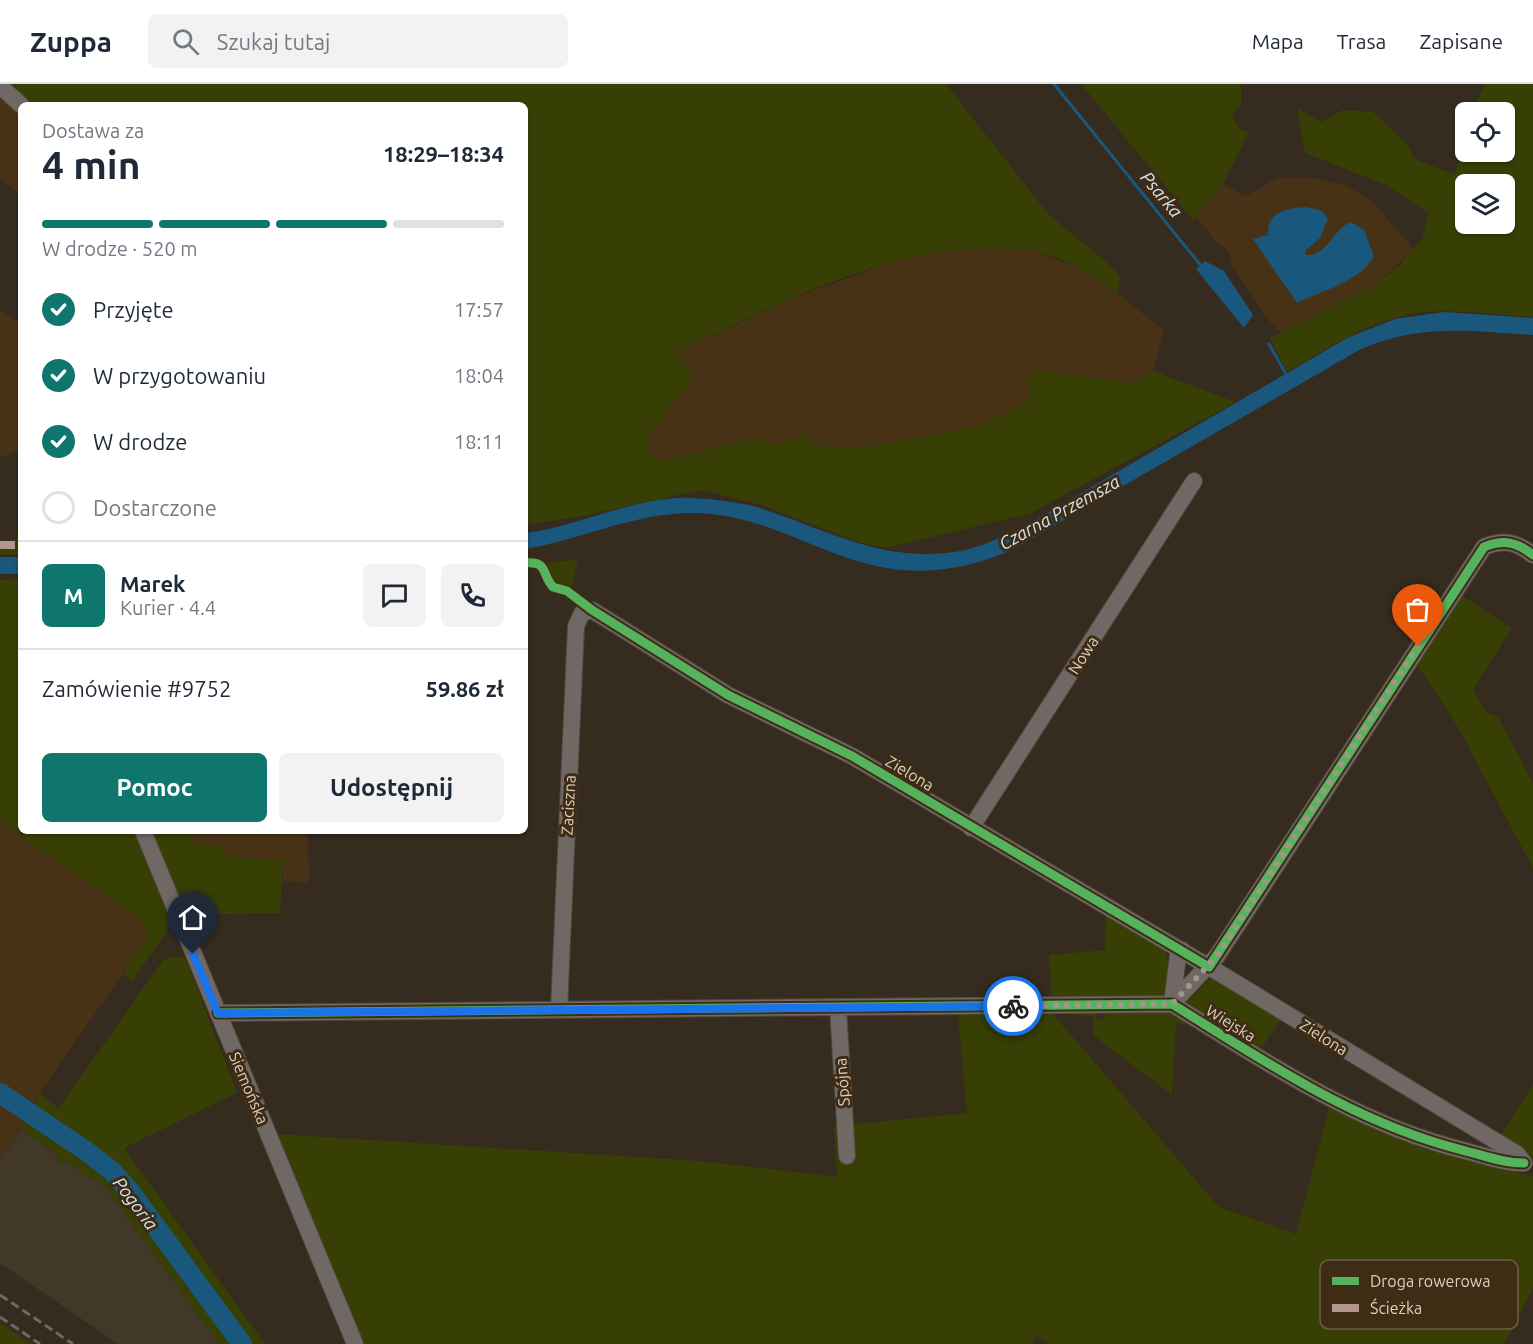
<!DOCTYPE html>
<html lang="pl">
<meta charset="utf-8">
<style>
:root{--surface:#fff;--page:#f2f2f3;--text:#1f2937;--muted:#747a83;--line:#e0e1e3;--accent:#0f766e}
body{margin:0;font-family:Ubuntu,sans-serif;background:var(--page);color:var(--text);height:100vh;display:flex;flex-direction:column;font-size:22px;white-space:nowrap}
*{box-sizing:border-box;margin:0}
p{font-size:20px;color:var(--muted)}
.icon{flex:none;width:33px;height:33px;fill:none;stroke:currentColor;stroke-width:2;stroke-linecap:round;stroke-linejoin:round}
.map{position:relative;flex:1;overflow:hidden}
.details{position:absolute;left:18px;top:18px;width:510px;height:732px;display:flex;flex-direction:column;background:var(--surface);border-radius:9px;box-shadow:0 2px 4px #0004}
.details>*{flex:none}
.controls{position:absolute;left:1455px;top:18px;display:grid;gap:12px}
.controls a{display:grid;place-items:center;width:60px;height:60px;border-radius:9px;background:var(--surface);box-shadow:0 2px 4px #0004;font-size:30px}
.pin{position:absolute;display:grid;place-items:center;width:51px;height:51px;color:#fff;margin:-62px -26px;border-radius:50% 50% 50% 0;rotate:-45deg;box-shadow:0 0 6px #0007}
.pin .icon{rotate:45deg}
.courier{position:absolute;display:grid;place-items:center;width:60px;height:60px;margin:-30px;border:4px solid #1a73e8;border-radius:50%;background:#fff;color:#222;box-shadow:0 2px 8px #0007}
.head em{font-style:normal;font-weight:700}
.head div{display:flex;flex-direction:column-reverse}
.head{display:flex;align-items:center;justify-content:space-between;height:102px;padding:0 24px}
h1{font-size:39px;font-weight:700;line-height:45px}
.bar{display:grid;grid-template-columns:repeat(4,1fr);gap:9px 6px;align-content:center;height:72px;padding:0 24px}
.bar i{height:8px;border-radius:4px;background:var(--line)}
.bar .on{background:var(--accent)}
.bar p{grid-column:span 4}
.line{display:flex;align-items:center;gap:15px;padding:0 24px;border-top:2px solid var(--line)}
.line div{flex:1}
.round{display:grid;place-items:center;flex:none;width:63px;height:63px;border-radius:9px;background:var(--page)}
ol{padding:0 24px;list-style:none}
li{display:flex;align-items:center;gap:18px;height:66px}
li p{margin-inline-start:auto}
li .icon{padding:6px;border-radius:50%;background:var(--accent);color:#fff;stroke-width:4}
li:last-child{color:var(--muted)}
li i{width:33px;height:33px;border:3px solid var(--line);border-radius:50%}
.cta{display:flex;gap:12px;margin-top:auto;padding:12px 24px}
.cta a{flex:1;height:69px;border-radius:9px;background:var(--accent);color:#fff;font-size:24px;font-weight:700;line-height:69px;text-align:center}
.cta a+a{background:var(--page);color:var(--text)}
header{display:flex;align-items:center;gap:36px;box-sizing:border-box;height:84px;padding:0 30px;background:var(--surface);border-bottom:2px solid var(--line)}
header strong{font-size:28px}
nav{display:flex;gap:33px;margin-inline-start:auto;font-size:21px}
.search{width:420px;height:54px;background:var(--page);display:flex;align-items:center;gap:15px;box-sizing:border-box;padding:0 21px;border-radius:9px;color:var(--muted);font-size:22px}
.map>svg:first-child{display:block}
.commercial{fill:#423828}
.built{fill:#483216}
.green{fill:#383f05;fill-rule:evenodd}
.water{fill:#19577c}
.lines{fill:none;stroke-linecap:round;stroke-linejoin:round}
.stream{stroke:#19577c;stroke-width:3}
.river{stroke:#19577c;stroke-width:20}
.minor-casing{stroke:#51483d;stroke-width:18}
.minor{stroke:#6f6864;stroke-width:16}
.rail{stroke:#6f6761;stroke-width:3;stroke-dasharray:9 4.5;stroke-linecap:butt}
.quiet{stroke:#b2968c;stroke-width:8;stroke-dasharray:15 8;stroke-linecap:butt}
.cycleway-casing{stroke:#3f2c14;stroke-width:13}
.cycleway{stroke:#56b35d;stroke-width:9}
.done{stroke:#a29689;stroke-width:6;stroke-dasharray:0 10.8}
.route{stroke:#1a73e8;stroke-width:8}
.labels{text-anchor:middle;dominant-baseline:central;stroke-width:6;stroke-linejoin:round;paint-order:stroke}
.street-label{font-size:16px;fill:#dcd0c2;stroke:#3f2c14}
.water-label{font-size:18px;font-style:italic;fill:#d2e6f5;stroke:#3f2c14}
.key{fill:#3f2c14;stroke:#6e5d48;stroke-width:1.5}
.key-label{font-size:16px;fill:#dcd0c2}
</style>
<header>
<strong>Zuppa</strong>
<div class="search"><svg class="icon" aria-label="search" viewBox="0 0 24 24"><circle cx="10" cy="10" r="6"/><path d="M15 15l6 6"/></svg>Szukaj tutaj</div>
<nav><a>Mapa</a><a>Trasa</a><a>Zapisane</a></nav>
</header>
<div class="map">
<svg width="1533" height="1260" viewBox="0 0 1533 1260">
<rect width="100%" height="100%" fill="#352b1e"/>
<path class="commercial" d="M22 1046 59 1072 61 1082 66 1077 106 1104 219 1260H118L0 1179V1076Z"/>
<path class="built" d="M0 10 21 32V113L0 94Z
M1310 93 1347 102 1373 118 1413 165 1377 200 1282 249 1271 239 1231 181V173L1224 163 1218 160 1196 133 1223 100 1246 112 1277 94Z
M984 164 1036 167 1096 192 1164 247 1153 287 1133 299 1031 286 1028 318 979 342 865 363 814 362 808 352 771 362 759 353 658 378 650 368 647 353 693 296 677 268 791 215 883 181 925 169Z
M0 226 21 239V366L0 373Z
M0 737 141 835 148 853 39 1010 22 1046 0 1076Z
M194 747H308L309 799 283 797V775L236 774 193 759Z"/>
<path class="green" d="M6 0H946L1049 131 1109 180 1120 193 1117 209C1096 192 1063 174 1036 167 1027 165 1015 166 1005 165 893 158 776 222 678 267L693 296 647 353 650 368 658 378 760 353 771 362 808 351 814 362 865 363 979 342 1028 318 1031 286 1133 299 1153 287 1236 318 1029 430 886 464 861 459 761 421 701 406 587 431 525 441V21H26Z
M1081 0H1241V21L1232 30 1239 45 1249 48 1223 100 1196 133 1193 136Z
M1485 0H1533V233C1498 231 1461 225 1426 228 1374 233 1331 262 1287 288L1270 254 1377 200 1398 182 1423 154 1428 129 1386 101 1305 69 1297 24 1321 38 1343 26 1373 28 1404 57 1416 76 1455 90 1465 53 1466 68H1504V28H1472ZM1466 100H1504V140H1466Z
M21 456V471H0V457Z
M578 475 571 507 553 498 547 479Z
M21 495V747H134L170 836 166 849 132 897 123 890 148 853 141 835 0 737V496Z
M1461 511 1512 544 1473 605 1486 628 1498 633 1533 699V784L1456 640 1415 577Z
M151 747H194L193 759 221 762 226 771 236 774 283 775 280 829 185 831Z
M1106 832 1164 866 1170 882 1167 909 1164 912 1052 915 1049 871 1105 866Z
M176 872 186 875 237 1009 124 1064 265 1260H219L106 1104 66 1077 61 1082 56 1078 59 1071 22 1046 39 1010 59 1024 163 876Z
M1213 895 1284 931 1260 966 1186 919 1208 896Z
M1067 927H1096L1097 936 1105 935V927H1167L1186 936V942L1176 938 1172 1011 1093 951 1094 932 1068 931Z
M1052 929 1219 1123 1296 1150 1329 1024 1425 1065 1533 1092V1205L1504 1260H1048L1036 1252 1031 1260H364L277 1050 699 1077 837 1093 834 1042 967 1029 958 931Z
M1533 1000V1076L1499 1055Z
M0 1239 32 1260H0Z"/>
<path class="water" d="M1307 123 1322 127 1328 135 1320 154 1305 167 1306 171C1326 174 1335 143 1351 138L1364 146 1374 172C1360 198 1323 206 1297 219L1253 155 1268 151C1267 127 1287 124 1307 123Z
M1205 177 1224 187 1253 231 1244 244 1196 185Z
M1444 228 1533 234V251C1469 247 1423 239 1361 265L1014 465C972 484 923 493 876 482 813 468 767 432 698 429 638 427 583 455 525 465V449C582 442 636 411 695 414 717 416 742 418 763 425 832 448 885 480 961 467 982 463 1001 453 1021 444L1347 254 1395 235Z
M0 473H21V490H0Z"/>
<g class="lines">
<path class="stream" d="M1054 0 1202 183
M1269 260 1287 292"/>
<path class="river" d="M0 1009 89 1069 112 1087 131 1109 242 1260"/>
<defs>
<path id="minor" d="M0 2 21 21
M971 744 1194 397
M143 747 355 1260
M1172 920 1217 872 1484 463C1504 455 1517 458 1533 471
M1172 920 1178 871 1182 866
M838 924 847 1072
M559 925 576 542 582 529 592 526 728 611 852 672 1226 893 1517 1070 1524 1079
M218 929 1172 920C1266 978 1358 1041 1466 1067 1485 1072 1504 1079 1524 1079"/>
</defs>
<use href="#minor" class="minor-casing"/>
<use href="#minor" class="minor"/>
<path class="rail" d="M0 1211 73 1260
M0 1233 40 1260"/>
<path class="quiet" d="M0 461H21"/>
<defs>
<path id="cycleway" d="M525 479C549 477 541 490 553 503L567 507 592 526 728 611 852 672 1209 883 1484 463C1504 455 1517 458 1533 471
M218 929 1172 920C1266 978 1358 1041 1466 1067 1485 1072 1504 1079 1524 1079"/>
</defs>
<use href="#cycleway" class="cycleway-casing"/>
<use href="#cycleway" class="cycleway"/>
</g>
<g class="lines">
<path class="done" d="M1013 922 1172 920 1217 872 1418 562"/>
<path class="route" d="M193 870 218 929 1013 922"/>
</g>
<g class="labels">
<g class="street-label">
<text transform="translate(1083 571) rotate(-57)">Nowa</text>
<text transform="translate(910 689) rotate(31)">Zielona</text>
<text transform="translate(568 721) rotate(-87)">Zaciszna</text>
<text transform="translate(1231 939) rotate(32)">Wiejska</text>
<text transform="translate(1324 953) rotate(32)">Zielona</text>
<text transform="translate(842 998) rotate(-94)">Spójna</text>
<text transform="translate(249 1004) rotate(67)">Siemońska</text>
</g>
<g class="water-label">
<text transform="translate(1162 110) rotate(50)">Psarka</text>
<text transform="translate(1059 428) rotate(-29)">Czarna Przemsza</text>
<text transform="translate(136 1119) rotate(53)">Pogoria</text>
</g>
</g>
<rect x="1320" y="1176" width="198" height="69" rx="9" class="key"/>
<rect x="1332" y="1193" width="27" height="8" fill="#56b35d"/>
<rect x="1332" y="1220" width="27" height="8" fill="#b2968c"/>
<g class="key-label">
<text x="1370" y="1203">Droga rowerowa</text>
<text x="1370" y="1230">Ścieżka</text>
</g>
</svg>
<div class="controls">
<a><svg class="icon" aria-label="locate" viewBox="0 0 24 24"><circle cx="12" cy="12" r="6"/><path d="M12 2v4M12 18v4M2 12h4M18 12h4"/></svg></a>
<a><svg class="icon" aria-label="layers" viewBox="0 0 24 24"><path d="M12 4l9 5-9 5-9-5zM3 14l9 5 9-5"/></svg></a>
</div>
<div class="pin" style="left:1418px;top:562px;background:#ea580c"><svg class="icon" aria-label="bag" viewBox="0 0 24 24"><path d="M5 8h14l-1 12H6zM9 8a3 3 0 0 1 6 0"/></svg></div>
<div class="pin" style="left:193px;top:870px;background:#1f2937"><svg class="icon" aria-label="home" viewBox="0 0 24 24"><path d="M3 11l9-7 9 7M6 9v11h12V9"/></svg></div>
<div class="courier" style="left:1013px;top:922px"><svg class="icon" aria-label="bike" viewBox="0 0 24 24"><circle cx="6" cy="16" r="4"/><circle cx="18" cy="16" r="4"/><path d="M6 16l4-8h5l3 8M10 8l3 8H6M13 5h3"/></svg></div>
<section class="details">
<div class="head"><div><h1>4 min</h1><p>Dostawa za</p></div><em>18:29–18:34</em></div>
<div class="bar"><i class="on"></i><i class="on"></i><i class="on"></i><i></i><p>W drodze · 520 m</p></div>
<ol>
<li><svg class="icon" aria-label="check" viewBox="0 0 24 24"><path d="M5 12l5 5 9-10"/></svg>Przyjęte<p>17:57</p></li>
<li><svg class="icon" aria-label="check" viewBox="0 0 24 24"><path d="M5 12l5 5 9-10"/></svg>W przygotowaniu<p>18:04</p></li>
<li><svg class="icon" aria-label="check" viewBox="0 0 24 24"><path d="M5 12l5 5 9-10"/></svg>W drodze<p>18:11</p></li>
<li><i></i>Dostarczone</li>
</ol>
<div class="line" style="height:108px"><b class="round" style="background:var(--accent);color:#fff">M</b><div><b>Marek</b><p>Kurier · 4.4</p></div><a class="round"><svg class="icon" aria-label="chat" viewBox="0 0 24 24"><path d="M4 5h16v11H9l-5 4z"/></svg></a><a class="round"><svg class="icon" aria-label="phone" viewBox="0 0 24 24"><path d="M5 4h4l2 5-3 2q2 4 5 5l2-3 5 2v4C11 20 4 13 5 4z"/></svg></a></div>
<div class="line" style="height:78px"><div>Zamówienie #9752</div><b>59.86 zł</b></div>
<div class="cta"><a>Pomoc</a><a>Udostępnij</a></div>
</section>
</div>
